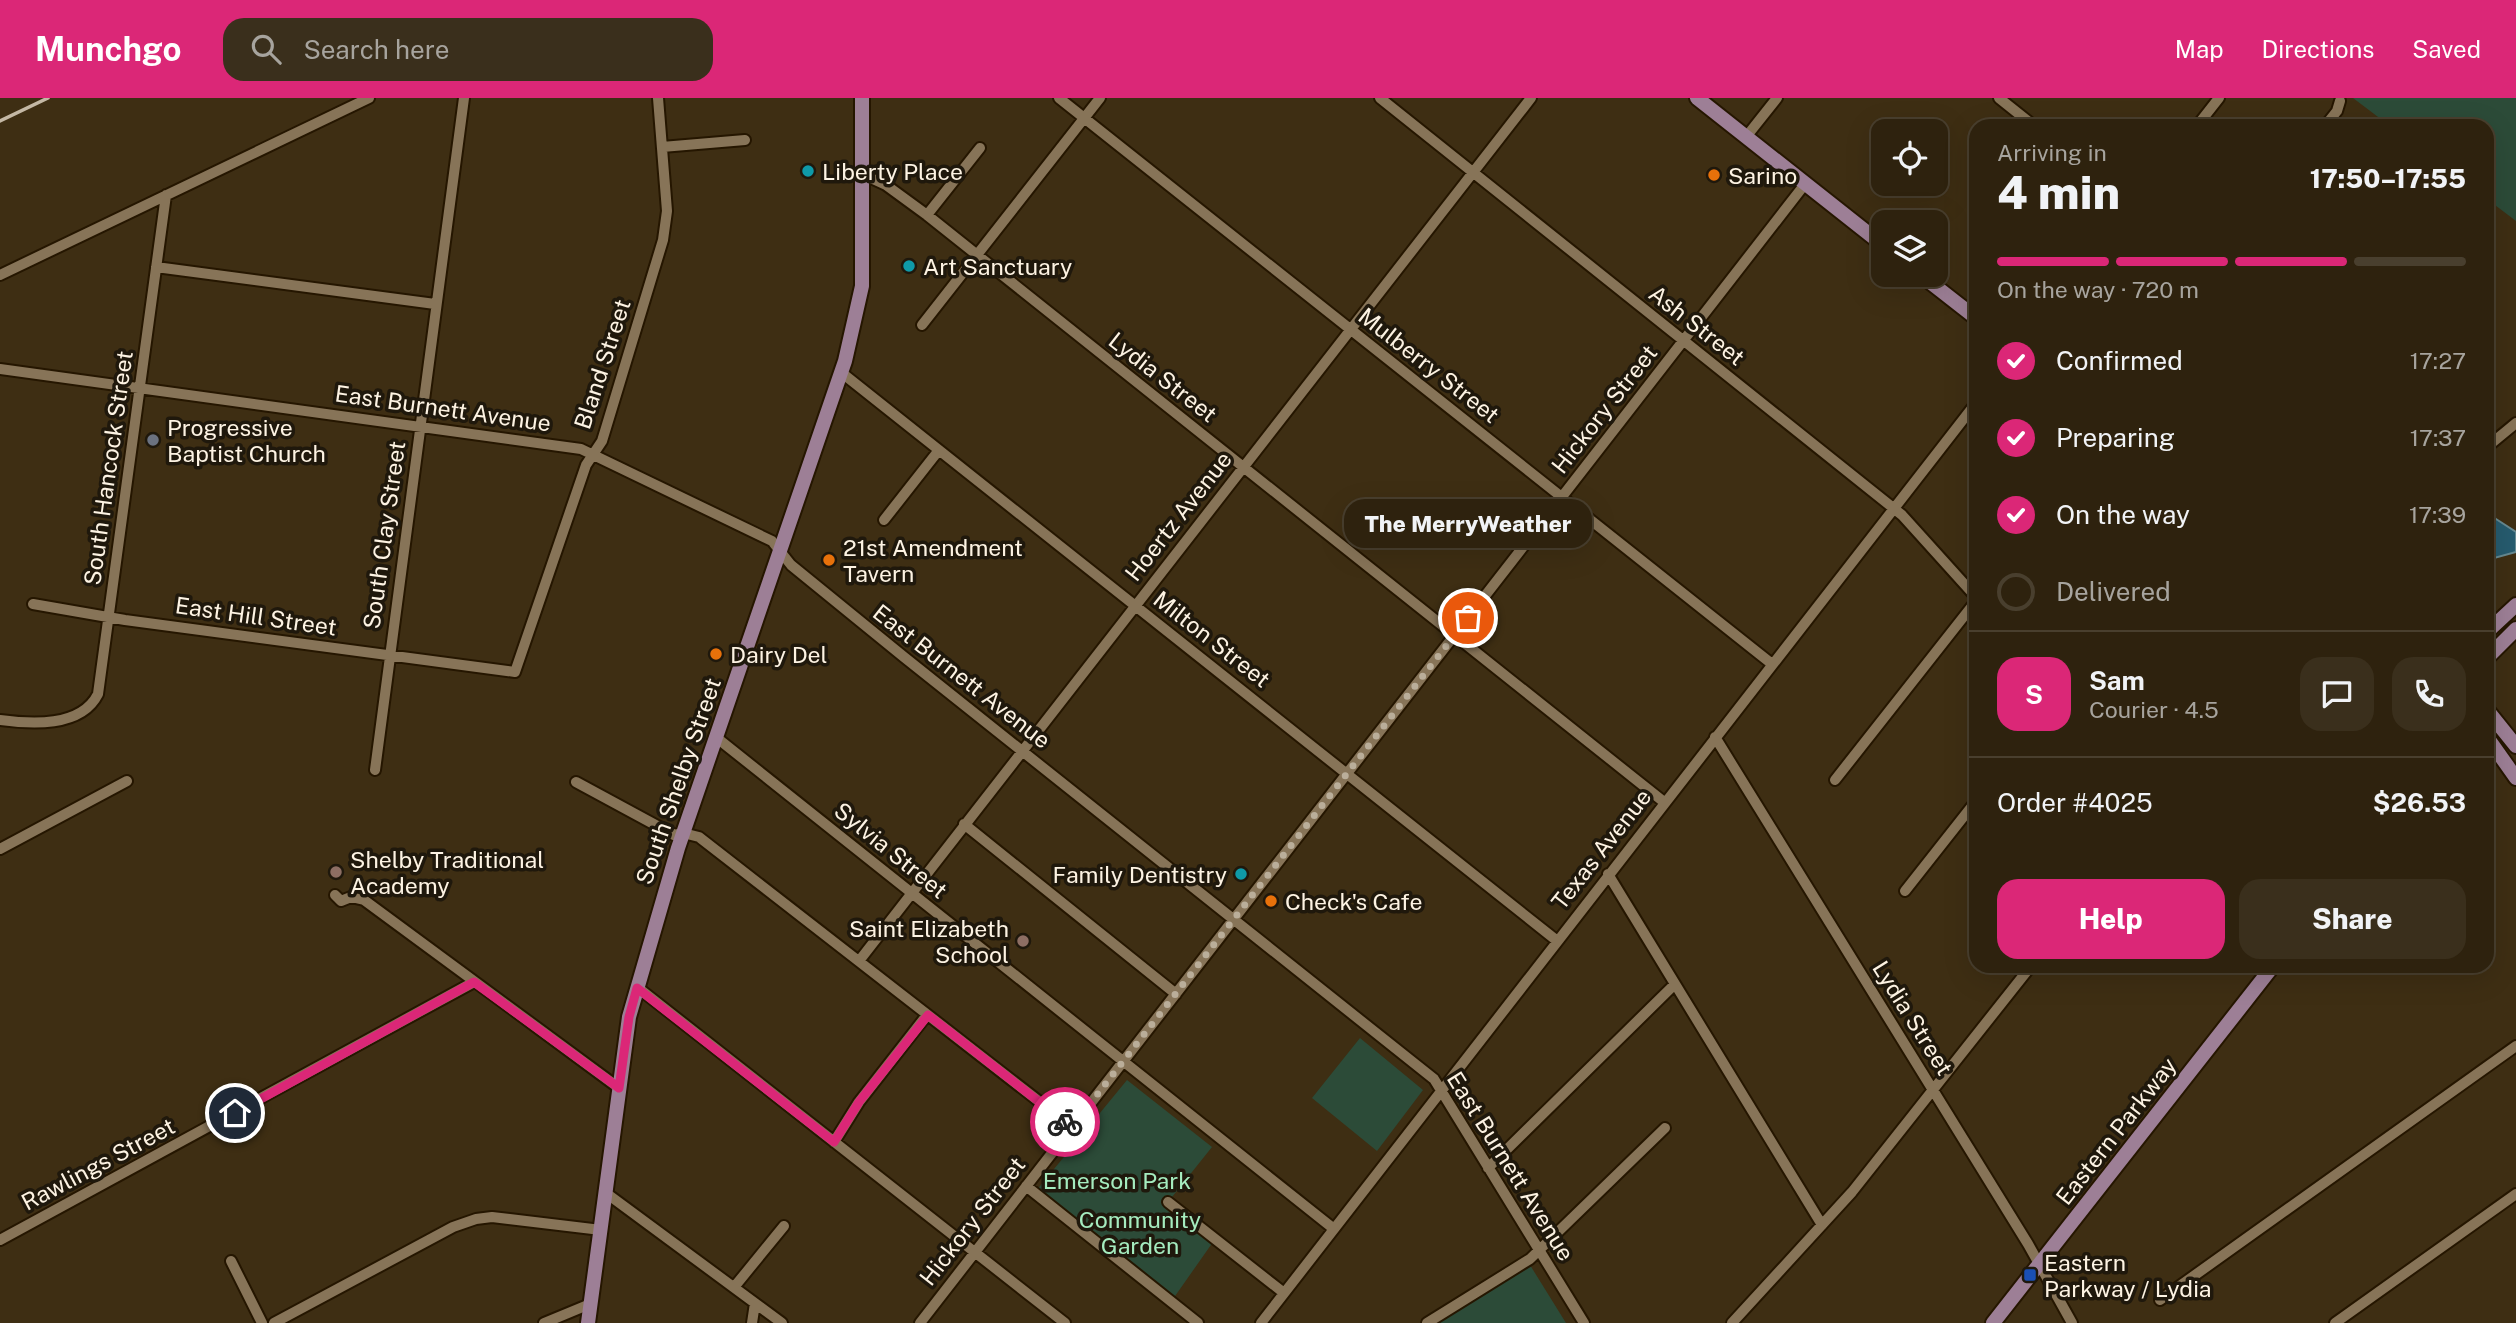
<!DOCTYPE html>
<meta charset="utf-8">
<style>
:root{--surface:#2e220e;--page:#3a2f1c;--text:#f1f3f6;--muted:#a7a49e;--line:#493f2e;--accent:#db2777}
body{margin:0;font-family:"Public Sans",sans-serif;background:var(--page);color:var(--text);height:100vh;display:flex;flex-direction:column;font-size:26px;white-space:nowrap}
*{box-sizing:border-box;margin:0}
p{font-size:23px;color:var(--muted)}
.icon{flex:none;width:38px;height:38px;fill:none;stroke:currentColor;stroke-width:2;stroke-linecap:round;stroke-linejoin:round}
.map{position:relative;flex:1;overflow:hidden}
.sheet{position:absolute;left:1969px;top:21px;width:525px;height:854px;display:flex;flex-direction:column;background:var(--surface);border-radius:21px;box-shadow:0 7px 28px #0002,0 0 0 2px var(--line)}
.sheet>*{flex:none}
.tools{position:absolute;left:1871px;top:21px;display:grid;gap:14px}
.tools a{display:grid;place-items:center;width:77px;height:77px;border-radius:14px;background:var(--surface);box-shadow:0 7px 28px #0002,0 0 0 2px var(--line);font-size:35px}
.pin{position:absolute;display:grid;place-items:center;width:60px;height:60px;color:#fff;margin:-30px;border:4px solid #fff;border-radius:50%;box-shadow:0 2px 7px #0007}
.courier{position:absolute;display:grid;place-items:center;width:70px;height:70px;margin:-35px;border:5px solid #db2777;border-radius:50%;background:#fff;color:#222;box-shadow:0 2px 9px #0007}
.bubble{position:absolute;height:49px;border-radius:21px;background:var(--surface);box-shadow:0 7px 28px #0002,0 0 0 2px var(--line);font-size:23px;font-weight:800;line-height:49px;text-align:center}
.headline em{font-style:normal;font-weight:800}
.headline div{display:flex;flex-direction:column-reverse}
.headline{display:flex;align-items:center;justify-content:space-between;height:119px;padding:0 28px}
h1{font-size:46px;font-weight:800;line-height:52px}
.bar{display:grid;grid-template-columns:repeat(4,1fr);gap:10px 7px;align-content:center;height:84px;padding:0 28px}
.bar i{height:9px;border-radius:5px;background:var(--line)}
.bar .current{background:var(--accent)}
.bar p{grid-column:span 4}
.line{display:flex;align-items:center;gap:18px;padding:0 28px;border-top:2px solid var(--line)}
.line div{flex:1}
.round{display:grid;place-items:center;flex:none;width:74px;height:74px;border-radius:21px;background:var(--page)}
ol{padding:0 28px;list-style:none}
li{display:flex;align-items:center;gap:21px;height:77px}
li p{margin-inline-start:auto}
li .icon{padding:7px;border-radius:50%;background:var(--accent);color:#fff;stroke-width:4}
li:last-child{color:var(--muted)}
li i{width:38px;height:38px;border:4px solid var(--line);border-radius:50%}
.primary-button{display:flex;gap:14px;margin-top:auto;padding:14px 28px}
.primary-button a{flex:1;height:80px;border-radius:21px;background:var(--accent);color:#fff;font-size:28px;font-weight:800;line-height:80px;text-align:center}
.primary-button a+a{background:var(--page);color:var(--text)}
header{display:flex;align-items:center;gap:42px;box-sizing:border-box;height:98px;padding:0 35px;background:var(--accent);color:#fff}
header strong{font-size:33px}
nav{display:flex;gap:38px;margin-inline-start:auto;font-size:24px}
.search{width:490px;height:63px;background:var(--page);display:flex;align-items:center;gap:18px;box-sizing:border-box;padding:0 24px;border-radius:21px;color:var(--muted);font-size:26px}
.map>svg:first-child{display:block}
.green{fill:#2c4b38}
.water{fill:#265b6e;stroke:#668991;stroke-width:2}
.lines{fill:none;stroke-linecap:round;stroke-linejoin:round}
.minor-casing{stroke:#251600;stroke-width:14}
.major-casing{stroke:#251600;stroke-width:18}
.minor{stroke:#877458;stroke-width:10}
.major{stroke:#9d7f96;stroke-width:14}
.rail{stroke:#c4b8a5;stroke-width:3.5}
.done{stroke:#baae9a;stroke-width:7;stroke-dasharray:0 12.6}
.route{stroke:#db2777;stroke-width:9}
.culture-dot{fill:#0f9aa8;stroke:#1f180c;stroke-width:2.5}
.food-dot{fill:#e8710a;stroke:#1f180c;stroke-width:2.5}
.worship-dot{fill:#6b7280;stroke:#1f180c;stroke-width:2.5}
.education-dot{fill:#8d6e63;stroke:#1f180c;stroke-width:2.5}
.transit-dot{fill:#1a4fb4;stroke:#1f180c;stroke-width:2.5}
.labels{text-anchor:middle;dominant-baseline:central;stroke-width:7;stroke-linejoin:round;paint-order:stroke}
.poi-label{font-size:23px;fill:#fdf3e3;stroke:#1f180c;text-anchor:start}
.street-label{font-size:23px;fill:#fdf3e3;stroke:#1f180c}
.park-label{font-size:23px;fill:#a5ecbf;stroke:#1f180c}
</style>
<header>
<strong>Munchgo</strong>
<div class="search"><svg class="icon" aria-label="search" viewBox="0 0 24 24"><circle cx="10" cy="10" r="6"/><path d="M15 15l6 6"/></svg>Search here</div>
<nav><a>Map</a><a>Directions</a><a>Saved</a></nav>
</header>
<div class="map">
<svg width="2516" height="1225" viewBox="0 0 2516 1225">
<rect width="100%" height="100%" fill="#3e2e13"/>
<path class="green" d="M2353 0H2516V123L2487 101V28H2390Z
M1360 940 1423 992 1377 1053 1312 1000Z
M1127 982 1212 1049 1164 1109 1213 1144 1173 1201 1036 1093Z
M1530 1167 1566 1225H1436Z"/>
<path class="water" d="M2496 421 2516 434V454L2487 462V425Z"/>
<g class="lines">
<defs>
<path id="minor" d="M1059 0 1772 566
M1380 0 1902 417 1976 499
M1999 0 2034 28
M2197 28 2219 0
M2325 28 2337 13 2340 3
M1746 39 1777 0
M662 49 745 42
M862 76 886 87 927 117 1664 704
M927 117 980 50
M156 169 435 206
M0 177 369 0
M922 227 1100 0
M0 271 581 351 772 443 791 467 904 559 1434 981 1584 1225
M842 275 1556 842
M2487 349 2516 325
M884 422 939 352
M33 506 125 522 515 574 586 367 602 343 663 142 667 113 658 0
M0 622C30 626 81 630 98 596L166 97
M1715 639 2028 1146 2072 1225
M717 640 1334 1131
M375 672 464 0
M1835 682 1976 503
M576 684 674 737 683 735 699 739 1072 1029
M964 726 1176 896
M0 751 127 683
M1608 776 1822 1127
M1905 793 1976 703
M335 797 341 803 351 799 364 802 619 990
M859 863 1531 0
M637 889 1065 1225
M834 1044 859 1004 927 917
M1488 1070 1675 886
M1026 1088 1198 1225
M606 1095 782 1225
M1168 1104 1284 1195
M0 1142 474 884
M231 1163 262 1225
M735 1188 784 1128
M2160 1202 2516 948
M274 1225 453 1129 476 1121 492 1119 601 1132
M544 1225 590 1206
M752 1225 755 1205
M920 1225 1805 86
M1261 1225 1976 305
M1427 1225 1530 1161 1665 1030
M1732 1225 1852 1094 2031 868
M2335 1225 2516 1096"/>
<path id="major" d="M1697 0 1883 147
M1921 177 1976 220
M2487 534 2516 507
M2487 560 2516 531
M2487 612 2516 648
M2487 639 2516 680
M588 1225 629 919 678 750 845 263 862 188V0
M1993 1225 2273 868"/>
</defs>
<use href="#minor" class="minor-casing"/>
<use href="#major" class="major-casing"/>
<use href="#minor" class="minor"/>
<use href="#major" class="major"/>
<path class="rail" d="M0 23 48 0"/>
</g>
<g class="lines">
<path class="done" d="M1065 1024 1072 1029 1468 520"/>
<path class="route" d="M235 1015 474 884 619 990 629 919 637 890 834 1044 859 1004 928 917 1065 1024"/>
</g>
<g class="culture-dot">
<circle cx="808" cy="73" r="7"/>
<circle cx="909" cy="168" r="7"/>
<circle cx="1241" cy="776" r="7"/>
</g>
<g class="food-dot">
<circle cx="1714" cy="77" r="7"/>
<circle cx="829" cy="462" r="7"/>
<circle cx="716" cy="556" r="7"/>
<circle cx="1271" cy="803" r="7"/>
</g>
<circle class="worship-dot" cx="153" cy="342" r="7"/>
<g class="education-dot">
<circle cx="336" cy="774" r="7"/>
<circle cx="1023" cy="843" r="7"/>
</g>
<rect class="transit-dot" x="2023" y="1170" width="14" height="14" rx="3.5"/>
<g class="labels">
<g class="poi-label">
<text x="822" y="73">Liberty Place</text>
<text x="1728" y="77">Sarino</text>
<text x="923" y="168">Art Sanctuary</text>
<text x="167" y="329">Progressive<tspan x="167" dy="26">Baptist Church</tspan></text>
<text x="843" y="449">21st Amendment<tspan x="843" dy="26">Tavern</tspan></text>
<text x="730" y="556">Dairy Del</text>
<text x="350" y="761">Shelby Traditional<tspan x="350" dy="26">Academy</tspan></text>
<text x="1227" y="776" text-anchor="end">Family Dentistry</text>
<text x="1285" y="803">Check's Cafe</text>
<text x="1009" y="830" text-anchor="end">Saint Elizabeth<tspan x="1009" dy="26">School</tspan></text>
<text x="2044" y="1164">Eastern<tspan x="2044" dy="26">Parkway / Lydia</tspan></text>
</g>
<g class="street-label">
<text transform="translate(1697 227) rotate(38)">Ash Street</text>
<text transform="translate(602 266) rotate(-72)">Bland Street</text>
<text transform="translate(1429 267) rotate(38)">Mulberry Street</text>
<text transform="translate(1163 279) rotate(38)">Lydia Street</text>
<text transform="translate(443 310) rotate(8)">East Burnett Avenue</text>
<text transform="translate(1604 311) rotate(-52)">Hickory Street</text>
<text transform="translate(108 370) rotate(-82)">South Hancock Street</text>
<text transform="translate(1178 418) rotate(-52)">Hoertz Avenue</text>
<text transform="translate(384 437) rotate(-82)">South Clay Street</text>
<text transform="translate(256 518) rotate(8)">East Hill Street</text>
<text transform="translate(1212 541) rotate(38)">Milton Street</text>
<text transform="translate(962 578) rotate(38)">East Burnett Avenue</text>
<text transform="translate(678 683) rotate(-71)">South Shelby Street</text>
<text transform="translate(1601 751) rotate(-52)">Texas Avenue</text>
<text transform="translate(891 752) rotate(39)">Sylvia Street</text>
<text transform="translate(1913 920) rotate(58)">Lydia Street</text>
<text transform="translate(2116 1033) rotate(-52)">Eastern Parkway</text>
<text transform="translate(98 1066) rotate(-28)">Rawlings Street</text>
<text transform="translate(1511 1068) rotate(58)">East Burnett Avenue</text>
<text transform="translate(972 1123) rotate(-52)">Hickory Street</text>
</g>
<g class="park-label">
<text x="1117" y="1082">Emerson Park</text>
<text x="1140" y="1121">Community<tspan x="1140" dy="26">Garden</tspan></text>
</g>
</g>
</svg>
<div class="tools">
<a><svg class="icon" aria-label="locate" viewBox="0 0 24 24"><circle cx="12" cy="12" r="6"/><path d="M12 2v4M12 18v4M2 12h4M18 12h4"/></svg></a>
<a><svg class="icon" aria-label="layers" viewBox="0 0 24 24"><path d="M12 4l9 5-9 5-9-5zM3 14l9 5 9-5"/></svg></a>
</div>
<div class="pin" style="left:1468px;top:520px;background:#ea580c"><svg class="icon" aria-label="bag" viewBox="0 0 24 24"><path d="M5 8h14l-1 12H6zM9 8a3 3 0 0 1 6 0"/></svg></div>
<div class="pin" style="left:235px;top:1015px;background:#1f2937"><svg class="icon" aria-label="home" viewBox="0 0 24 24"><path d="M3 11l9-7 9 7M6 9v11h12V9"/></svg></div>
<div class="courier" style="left:1065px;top:1024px"><svg class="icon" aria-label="bike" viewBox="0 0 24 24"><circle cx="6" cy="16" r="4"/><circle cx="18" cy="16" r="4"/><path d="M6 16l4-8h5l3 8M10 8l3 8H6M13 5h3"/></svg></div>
<div class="bubble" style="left:1344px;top:401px;width:248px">The MerryWeather</div>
<section class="sheet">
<div class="headline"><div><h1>4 min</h1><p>Arriving in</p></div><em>17:50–17:55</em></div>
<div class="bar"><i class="current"></i><i class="current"></i><i class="current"></i><i></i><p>On the way · 720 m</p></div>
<ol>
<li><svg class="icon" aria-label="check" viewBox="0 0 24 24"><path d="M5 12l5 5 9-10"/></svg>Confirmed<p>17:27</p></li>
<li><svg class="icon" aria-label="check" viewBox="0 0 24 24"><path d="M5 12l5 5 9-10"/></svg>Preparing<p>17:37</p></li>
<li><svg class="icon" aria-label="check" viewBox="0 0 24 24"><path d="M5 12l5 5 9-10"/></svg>On the way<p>17:39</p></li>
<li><i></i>Delivered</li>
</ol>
<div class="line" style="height:126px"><b class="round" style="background:var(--accent);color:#fff">S</b><div><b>Sam</b><p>Courier · 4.5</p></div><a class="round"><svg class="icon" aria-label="chat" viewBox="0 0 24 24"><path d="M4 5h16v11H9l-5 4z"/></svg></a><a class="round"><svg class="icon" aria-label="phone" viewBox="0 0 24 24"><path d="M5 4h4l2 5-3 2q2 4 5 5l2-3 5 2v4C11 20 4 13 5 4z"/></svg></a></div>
<div class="line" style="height:91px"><div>Order #4025</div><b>$26.53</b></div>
<div class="primary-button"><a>Help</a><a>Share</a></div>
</section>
</div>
